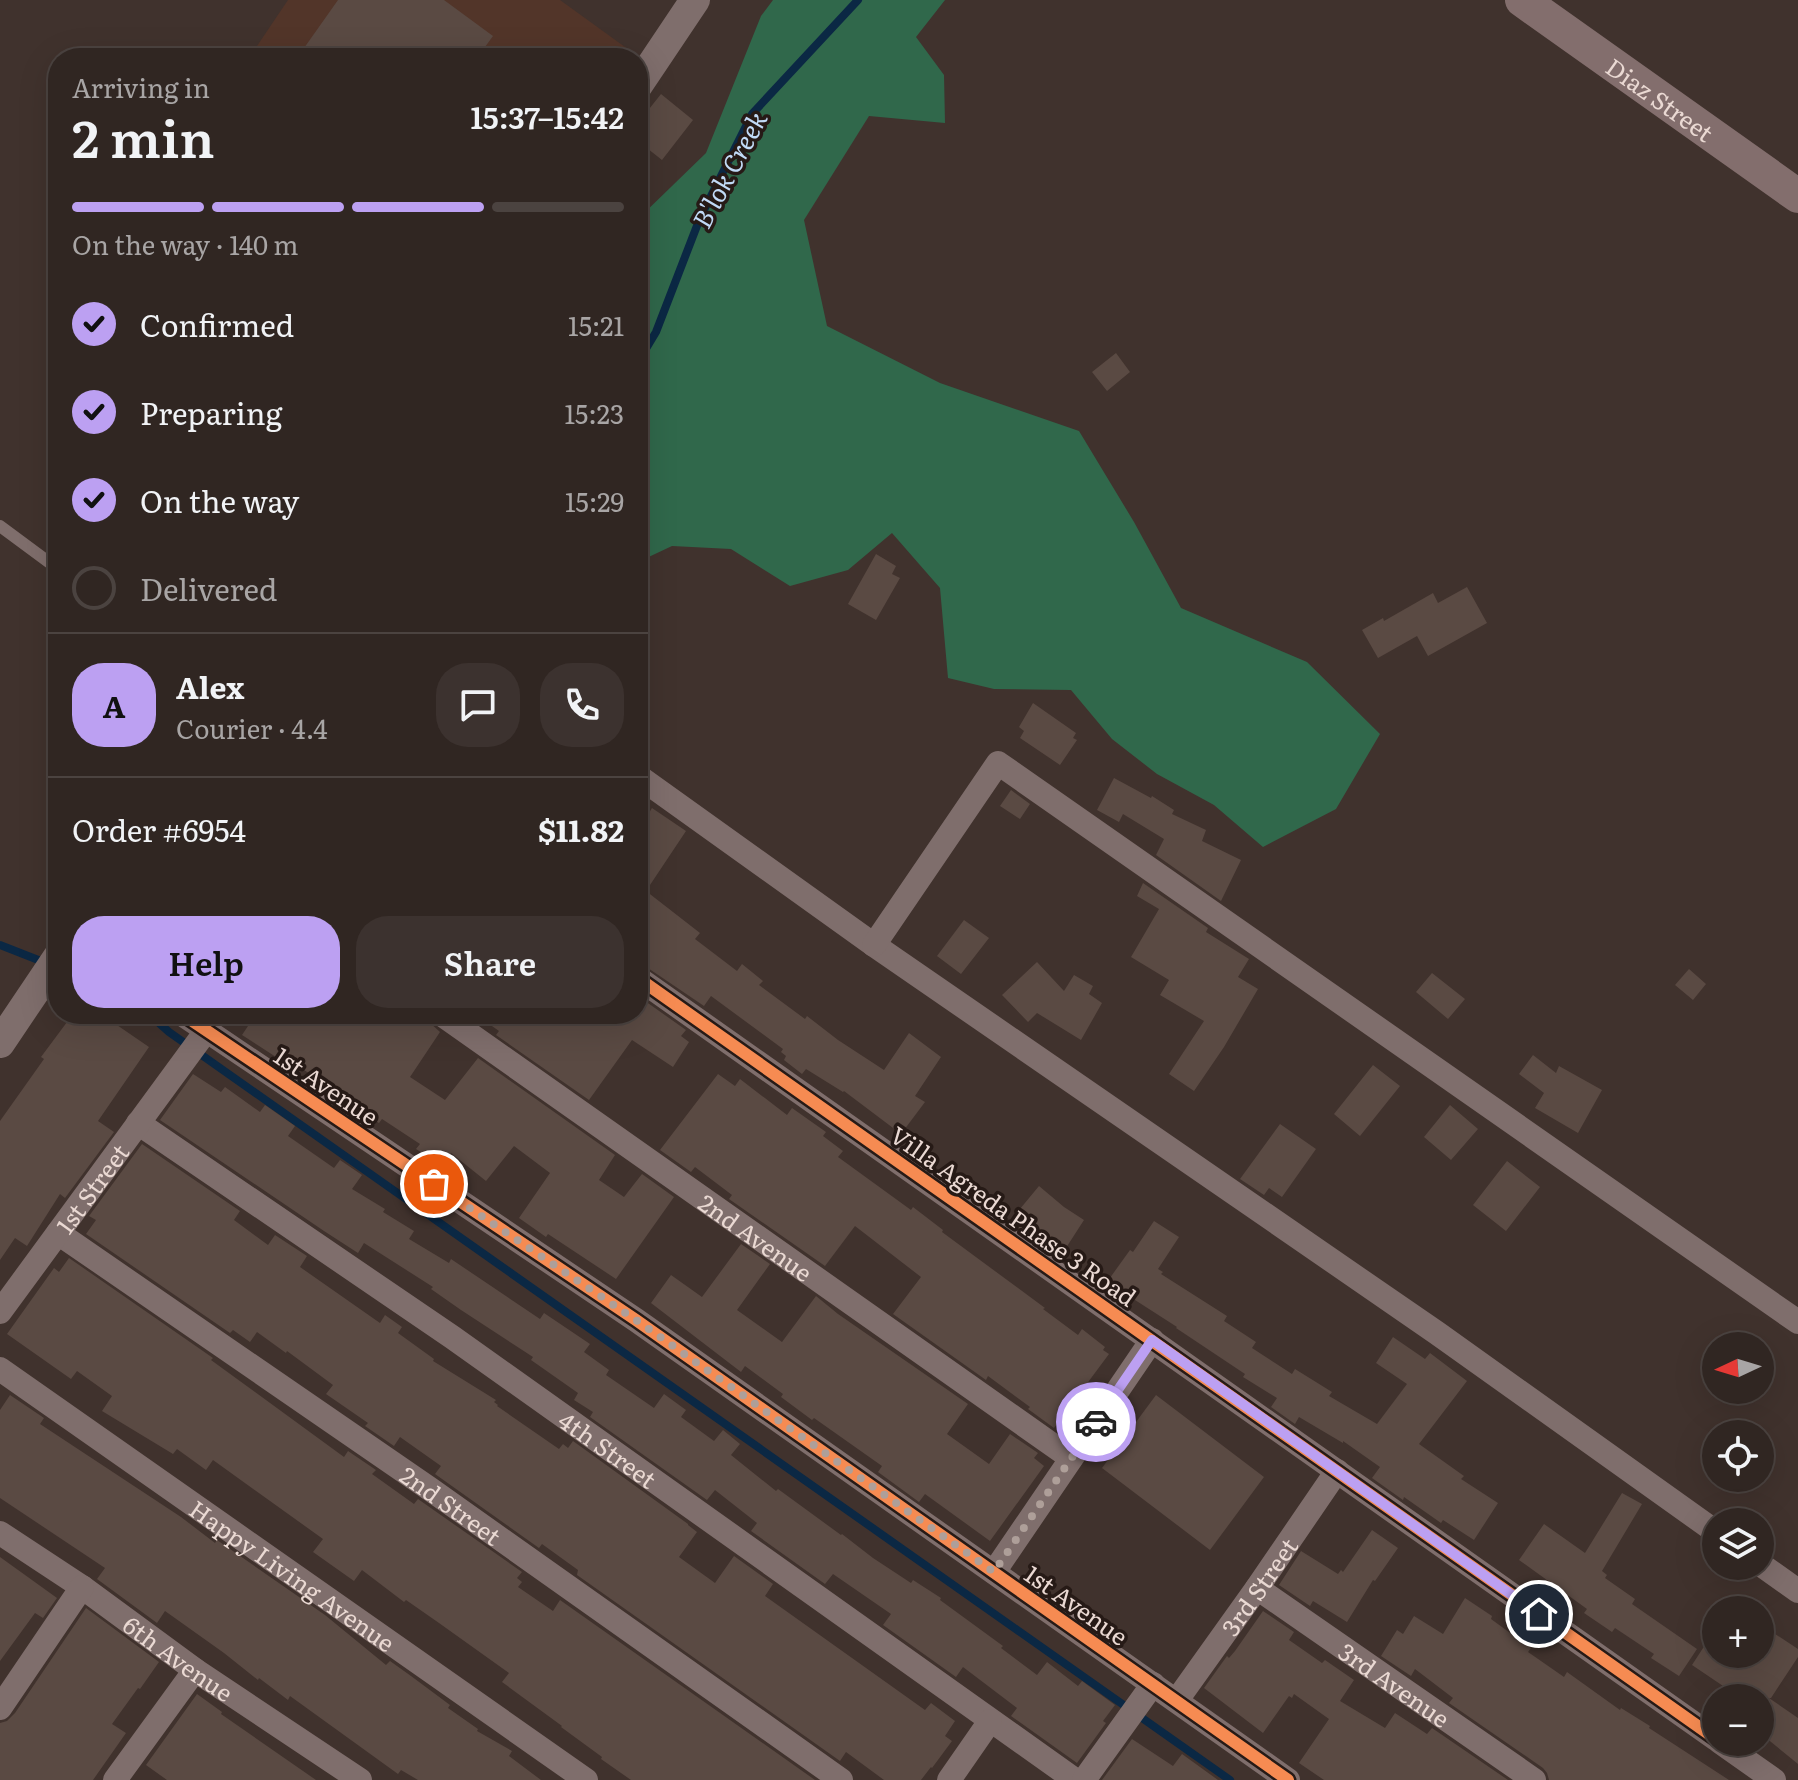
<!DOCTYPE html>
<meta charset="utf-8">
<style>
:root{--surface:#302622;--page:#3c322f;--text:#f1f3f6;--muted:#a8a5a5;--line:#4b4340;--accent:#bca0f2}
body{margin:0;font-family:Literata,serif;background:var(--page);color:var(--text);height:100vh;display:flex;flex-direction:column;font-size:30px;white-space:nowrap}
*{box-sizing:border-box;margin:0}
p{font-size:26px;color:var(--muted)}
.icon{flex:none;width:44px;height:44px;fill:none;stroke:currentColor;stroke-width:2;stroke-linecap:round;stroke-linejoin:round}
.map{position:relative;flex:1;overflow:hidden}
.panel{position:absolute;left:48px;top:48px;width:600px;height:976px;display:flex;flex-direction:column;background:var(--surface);border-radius:32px;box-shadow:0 8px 32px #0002,0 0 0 2px var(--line)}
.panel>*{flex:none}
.needle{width:52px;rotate:266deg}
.tools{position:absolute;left:1702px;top:1332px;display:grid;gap:16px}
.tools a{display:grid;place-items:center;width:72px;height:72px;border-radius:50%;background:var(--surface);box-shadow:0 8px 32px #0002,0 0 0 2px var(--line);font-size:40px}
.pin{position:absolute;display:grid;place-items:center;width:68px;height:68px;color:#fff;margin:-34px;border:4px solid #fff;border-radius:50%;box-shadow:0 2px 8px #0007}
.courier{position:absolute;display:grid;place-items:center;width:80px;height:80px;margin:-40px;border:6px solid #bca0f2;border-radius:50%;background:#fff;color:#222;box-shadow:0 2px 10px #0007}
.summary em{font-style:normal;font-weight:600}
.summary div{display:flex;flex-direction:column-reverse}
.summary{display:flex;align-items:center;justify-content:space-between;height:136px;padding:0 24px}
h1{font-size:52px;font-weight:600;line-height:60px}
.bar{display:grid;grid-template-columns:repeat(4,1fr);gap:12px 8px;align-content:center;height:96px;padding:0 24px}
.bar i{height:10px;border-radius:6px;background:var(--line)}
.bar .selected{background:var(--accent)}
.bar p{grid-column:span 4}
.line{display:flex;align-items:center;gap:20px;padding:0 24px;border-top:2px solid var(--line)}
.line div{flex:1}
.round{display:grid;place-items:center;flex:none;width:84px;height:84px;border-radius:32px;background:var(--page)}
ol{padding:0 24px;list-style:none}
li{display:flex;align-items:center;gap:24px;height:88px}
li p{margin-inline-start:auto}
li .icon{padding:8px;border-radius:50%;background:var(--accent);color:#111;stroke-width:4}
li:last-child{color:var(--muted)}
li i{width:44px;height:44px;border:4px solid var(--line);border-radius:50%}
.cta{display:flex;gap:16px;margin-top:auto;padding:16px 24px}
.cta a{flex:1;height:92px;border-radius:32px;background:var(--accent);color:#111;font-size:32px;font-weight:600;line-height:92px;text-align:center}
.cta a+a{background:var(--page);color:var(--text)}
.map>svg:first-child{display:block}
.built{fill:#523529}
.forest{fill:#30684b}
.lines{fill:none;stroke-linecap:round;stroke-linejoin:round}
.stream{stroke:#0b2844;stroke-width:8}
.building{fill:#5a4a43}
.service{stroke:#7f6e6c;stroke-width:12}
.minor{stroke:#7f6e6c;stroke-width:24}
.tertiary{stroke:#7f6e6c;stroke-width:30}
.secondary{stroke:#836e6d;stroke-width:34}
.cycleway-casing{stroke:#261a16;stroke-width:17}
.cycleway{stroke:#f68b52;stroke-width:12}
.done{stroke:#ae9f99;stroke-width:8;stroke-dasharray:0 14.4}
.route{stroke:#bca0f2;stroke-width:10}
.labels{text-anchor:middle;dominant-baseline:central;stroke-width:7;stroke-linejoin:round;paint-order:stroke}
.street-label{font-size:24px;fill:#ead9d3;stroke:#261a16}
.water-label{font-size:26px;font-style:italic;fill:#c1daf6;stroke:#261a16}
</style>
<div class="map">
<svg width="1798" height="1780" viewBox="0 0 1798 1780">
<rect width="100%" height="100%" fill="#40322d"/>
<path class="built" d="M288 0H560L636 55 634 58H249Z"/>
<path class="forest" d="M773 0H945L916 37 944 75 945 123 869 116 804 220 827 326 940 383 1079 431 1134 522 1181 608 1307 662 1380 734 1336 809 1263 847 1214 805 1157 774 1112 739 1071 690 994 689 948 678 940 588 892 533 848 570 790 586 731 549 672 546 638 562V219L706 153 761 16Z"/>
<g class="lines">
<path class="stream" d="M638 362 656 332 700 218 752 114 858 0
M0 945 46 963
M149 1014 169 1032 1230 1780"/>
</g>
<path class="building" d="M338 0H444L493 36 477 58H297Z
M661 94 693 120 662 160 638 141V123Z
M1116 353 1130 372 1107 391 1092 372Z
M876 554 896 566 892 574 900 578 876 620 848 604Z
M1467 587 1487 623 1428 656 1417 636 1378 658 1362 630 1383 618 1384 621 1433 593 1438 603Z
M1033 703 1076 733 1073 738 1077 740 1060 765 1020 738 1024 731 1019 727Z
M1114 778 1151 798 1152 796 1174 810 1172 814 1206 830 1202 841 1241 860 1221 901 1156 855 1164 839 1123 814 1119 822 1097 810Z
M1011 790 1030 804 1020 819 1000 806Z
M652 808 686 831 646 891 700 933 695 939 737 971 742 964 763 981 759 985 805 1019 807 1016 838 1040 884 1070 909 1033 941 1057 915 1096 925 1102 901 1134 844 1091 843 1092 806 1069 802 1074 784 1060 786 1056 781 1052 783 1049 711 996 704 1006 642 964 649 955 638 947V813L646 818Z
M1143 883 1208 928 1206 932 1249 959 1238 977 1258 989 1224 1047 1194 1091 1169 1074 1204 1021 1160 995 1169 980 1131 957 1159 909 1137 896Z
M964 920 989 938 961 974 937 956Z
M1037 962 1064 991 1074 975 1093 986 1089 994 1102 1003 1081 1040 1037 1013 1028 1022 1002 995Z
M1689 969 1706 984 1693 1000 1675 985Z
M1432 973 1465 999 1448 1019 1416 992Z
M638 996 686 1030 681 1036 689 1042 673 1067 632 1040 589 1100 496 1035 499 1031 475 1014H638Z
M73 1014H120L114 1023 149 1047 98 1121 114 1132 65 1198 60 1194 27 1246 15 1238 0 1260V1121L44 1059 41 1057Z
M256 1014H426L428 1021 440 1032 410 1077 445 1100 478 1058 615 1155 599 1180 624 1197 642 1174 674 1197 616 1279 548 1234 546 1237 519 1218 550 1173 514 1146 486 1181 451 1153 443 1166 416 1149 420 1144 382 1119 379 1123 346 1104 348 1099 295 1064 293 1068 242 1035Z
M1533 1055 1556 1073 1559 1066 1602 1090 1578 1133 1535 1108 1544 1093 1519 1074Z
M1373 1065 1400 1086 1360 1136 1334 1114Z
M193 1074 221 1092 225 1087 260 1112 265 1105 295 1126 288 1136 334 1168 340 1160 362 1175 352 1189 385 1209 383 1212 414 1231 409 1239 449 1263 451 1259 540 1319 544 1313 590 1344 584 1352 609 1370 606 1375 654 1408 664 1394 686 1410 681 1417 714 1441 723 1430 740 1444 731 1455 776 1491 778 1489 841 1535 842 1534 873 1558 911 1583 913 1580 941 1598 940 1600 1003 1646 1001 1648 1037 1675 1047 1662 1078 1686 1082 1681 1115 1705 1103 1721 1106 1723 1077 1763 1011 1716 1017 1708 963 1667 956 1677 883 1625 891 1614 833 1574 825 1584 751 1531 757 1523 715 1490 707 1500 590 1417 593 1412 574 1400 578 1393 531 1360 533 1357 461 1310 431 1289 433 1287 364 1243 358 1253 324 1231 160 1120Z
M718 1074 735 1086 740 1079 787 1115 792 1108 826 1132 823 1136 843 1151 838 1157 911 1210 913 1207 943 1230 942 1232 1045 1308 1043 1309 1078 1335 1082 1329 1105 1347 1103 1350 1109 1354 1054 1428 1028 1409 1030 1407 988 1376 986 1380 893 1314 921 1277 855 1226 825 1266 729 1199 732 1195 695 1167 691 1172 660 1150Z
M1450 1105 1478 1129 1451 1160 1424 1137Z
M1280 1124 1316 1149 1282 1197 1269 1188 1264 1195 1240 1179Z
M142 1144 240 1211 234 1220 268 1245 275 1235 307 1256 300 1267 380 1323 385 1315 402 1327 398 1333 434 1359 433 1361 496 1400 494 1402 498 1405 497 1406 559 1449 563 1444 568 1448 573 1441 688 1524V1525L697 1532 679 1557 715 1583 734 1556 773 1584 765 1596 925 1710 931 1703 955 1721 945 1736 952 1741 932 1768 931 1767 921 1780H884L846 1752 840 1761 577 1575 578 1570 542 1544 539 1548 435 1474 441 1466 400 1437 394 1446 365 1426 368 1423 326 1394 333 1385 287 1351 286 1353 257 1332 250 1342 233 1330 230 1333 86 1234 96 1220 89 1216Z
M1507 1161 1540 1187 1506 1231 1473 1205Z
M1039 1186 1064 1207 1084 1220 1064 1251 1035 1231 1030 1237 1010 1221Z
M1154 1221 1179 1237 1158 1269 1163 1272 1161 1274 1227 1316 1224 1321 1256 1342 1252 1348 1292 1374 1295 1369 1332 1392 1329 1396 1377 1424 1407 1384 1376 1363 1393 1337 1425 1359 1430 1353 1467 1381 1419 1444 1464 1476 1461 1479 1498 1503 1474 1540 1443 1520 1441 1523 1404 1497 1403 1500 1372 1478 1380 1467 1343 1441V1443L1299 1417 1295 1424 1271 1407 1277 1398 1243 1377 1245 1374 1176 1328 1177 1327 1107 1282 1130 1250 1133 1252Z
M741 1244 770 1264 737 1310 782 1342 816 1296 838 1314 968 1404 947 1434 989 1464 1010 1434 1038 1453 1034 1458 1044 1466 990 1541 925 1494 919 1502 878 1472 882 1466 814 1418 812 1420 781 1397 783 1394 745 1366 741 1372 651 1303 671 1275 702 1297Z
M69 1258 213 1358 211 1360 344 1457 348 1451 376 1470 372 1474 414 1504 418 1499 522 1572 517 1578 522 1582 518 1587 553 1611 560 1600 815 1780H631L601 1759 602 1757 561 1727 562 1726 502 1682 509 1673 439 1623 406 1600 404 1602 362 1570 354 1581 313 1552 323 1539 213 1460 206 1470 177 1449 173 1454 102 1411 112 1396 77 1371 71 1379 7 1334 54 1268 59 1272Z
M10 1395 44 1418 40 1424 181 1517 215 1543 217 1540 325 1615 386 1665 390 1661 411 1676 450 1705 448 1708 478 1729 477 1731 512 1751 509 1756 541 1780H418L401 1770 398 1774 290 1696 288 1700 259 1678 258 1680 224 1653 165 1611 157 1623 97 1579 105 1568 0 1498V1410Z
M1156 1395 1264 1477 1210 1550 1102 1468Z
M1622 1493 1642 1504 1602 1571 1607 1575 1605 1578 1635 1599 1632 1604 1697 1649 1679 1676 1651 1658 1654 1654 1615 1628 1612 1632 1584 1613 1587 1609 1519 1560 1544 1524 1585 1553Z
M1372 1530 1398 1548 1375 1581 1373 1580 1347 1622 1313 1601 1310 1606 1279 1585 1301 1551 1338 1574 1341 1570 1343 1572Z
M0 1557 57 1598 43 1618 35 1613 0 1661Z
M1465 1598 1492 1616 1491 1619 1531 1648 1528 1652 1564 1677 1567 1672 1620 1710 1621 1708 1650 1726 1649 1728 1729 1780H1549L1547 1773 1543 1768 1449 1703 1453 1698 1415 1669 1411 1676 1381 1656 1397 1630 1403 1634 1414 1616 1443 1634Z
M86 1608 159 1662 140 1689 138 1688 112 1724 126 1733 93 1780H0V1723L7 1721 15 1713Z
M1263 1611 1294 1632 1289 1640 1322 1663 1325 1660 1354 1680 1340 1701 1385 1728 1395 1713 1427 1734 1432 1728 1508 1780H1324L1299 1763 1329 1719 1294 1694 1292 1698 1289 1696 1263 1733 1204 1688 1227 1656 1229 1658 1235 1651Z
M1760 1624 1798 1649V1657L1771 1698H1769L1798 1718V1764L1760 1733V1698H1724L1729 1690 1692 1665 1716 1628V1654H1760Z
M197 1694 222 1712 221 1714 316 1780H167L146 1765Z
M1132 1739 1173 1766 1182 1754 1218 1780H1102Z"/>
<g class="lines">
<path class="service" d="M0 526 58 569"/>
<g class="minor">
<path d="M638 776 874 945 1437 1333 1716 1532"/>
<path d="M874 945 998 763 1798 1322"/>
<path d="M638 978 1716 1739"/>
<path d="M182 1014 636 1320 1288 1780"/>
<path id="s1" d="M441 1014 1071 1458"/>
<path id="s2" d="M138 1123 452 1337 1075 1780"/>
<path id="s3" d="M58 1233 430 1489 841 1780"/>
<path id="s4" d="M0 1312 206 1031"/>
<path id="s5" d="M0 1369 586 1780"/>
<path id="s6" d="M0 1533 82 1587 195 1670 360 1780"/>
<path d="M1760 1564 1798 1591"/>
<path d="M994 1572 1152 1340"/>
<path id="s7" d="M1257 1588 1534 1780"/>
<path id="s8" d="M1177 1700 1257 1588 1337 1471"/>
<path d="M0 1708 82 1587"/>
<path d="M1720 1742 1774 1780"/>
<path d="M115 1780 195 1670"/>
<path d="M949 1780 990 1721"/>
<path d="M1084 1780 1153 1684"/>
</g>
<path class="tertiary" d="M638 85 695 0
M0 1043 58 957"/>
<path class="secondary" id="s9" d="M1522 0 1798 196"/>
<defs>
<path id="cycleway" d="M638 978 1716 1739
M182 1014 636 1320 1288 1780"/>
</defs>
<use href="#cycleway" class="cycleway-casing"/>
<use href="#cycleway" class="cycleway"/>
</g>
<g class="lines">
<path class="done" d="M434 1184 636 1320 994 1572 1096 1422"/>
<path class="route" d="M1096 1422 1152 1340 1539 1614"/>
</g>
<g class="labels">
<g class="street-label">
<text stroke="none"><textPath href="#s9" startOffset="170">Diaz Street</textPath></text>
<text transform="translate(327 1085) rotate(34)">1st Avenue</text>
<text stroke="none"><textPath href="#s4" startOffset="154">1st Street</textPath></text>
<text transform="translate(1014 1215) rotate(35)">Villa Agreda Phase 3 Road</text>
<text stroke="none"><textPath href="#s1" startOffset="386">2nd Avenue</textPath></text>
<text stroke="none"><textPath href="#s2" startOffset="572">4th Street</textPath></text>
<text stroke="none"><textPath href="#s3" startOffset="478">2nd Street</textPath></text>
<text stroke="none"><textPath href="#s5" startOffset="358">Happy Living Avenue</textPath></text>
<text stroke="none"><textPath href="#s8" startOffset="140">3rd Street</textPath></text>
<text transform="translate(1077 1604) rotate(35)">1st Avenue</text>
<text stroke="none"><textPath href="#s6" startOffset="218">6th Avenue</textPath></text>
<text stroke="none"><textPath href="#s7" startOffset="168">3rd Avenue</textPath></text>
</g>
<g class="water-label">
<text transform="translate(728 169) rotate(-62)">B'lok Creek</text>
</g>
</g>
</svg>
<div class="tools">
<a><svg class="needle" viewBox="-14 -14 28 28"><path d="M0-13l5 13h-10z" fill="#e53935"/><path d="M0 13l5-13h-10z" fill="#a8a5a5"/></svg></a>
<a><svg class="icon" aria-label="locate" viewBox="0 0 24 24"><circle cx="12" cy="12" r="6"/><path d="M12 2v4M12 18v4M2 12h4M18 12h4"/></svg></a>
<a><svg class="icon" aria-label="layers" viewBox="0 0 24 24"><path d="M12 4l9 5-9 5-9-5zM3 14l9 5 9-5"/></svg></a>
<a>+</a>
<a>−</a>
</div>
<div class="pin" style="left:434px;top:1184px;background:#ea580c"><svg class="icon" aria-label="bag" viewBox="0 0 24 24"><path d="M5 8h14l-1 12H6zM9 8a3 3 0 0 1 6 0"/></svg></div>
<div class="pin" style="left:1539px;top:1614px;background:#1f2937"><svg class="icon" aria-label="home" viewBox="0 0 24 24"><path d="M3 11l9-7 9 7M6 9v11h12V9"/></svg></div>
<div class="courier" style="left:1096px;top:1422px"><svg class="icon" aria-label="car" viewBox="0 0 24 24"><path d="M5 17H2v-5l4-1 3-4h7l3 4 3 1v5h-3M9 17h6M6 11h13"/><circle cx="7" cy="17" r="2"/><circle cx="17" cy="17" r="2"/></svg></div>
<section class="panel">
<div class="summary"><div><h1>2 min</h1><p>Arriving in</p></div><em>15:37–15:42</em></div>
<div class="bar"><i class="selected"></i><i class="selected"></i><i class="selected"></i><i></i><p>On the way · 140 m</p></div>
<ol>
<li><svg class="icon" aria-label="check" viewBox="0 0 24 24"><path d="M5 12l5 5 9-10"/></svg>Confirmed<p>15:21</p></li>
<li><svg class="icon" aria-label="check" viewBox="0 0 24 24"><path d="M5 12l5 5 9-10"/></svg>Preparing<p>15:23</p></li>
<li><svg class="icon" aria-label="check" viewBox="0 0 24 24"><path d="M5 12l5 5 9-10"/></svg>On the way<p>15:29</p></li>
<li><i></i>Delivered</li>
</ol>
<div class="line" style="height:144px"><b class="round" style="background:var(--accent);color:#111">A</b><div><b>Alex</b><p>Courier · 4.4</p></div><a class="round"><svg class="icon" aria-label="chat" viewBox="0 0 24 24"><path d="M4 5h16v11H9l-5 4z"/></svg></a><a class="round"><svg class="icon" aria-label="phone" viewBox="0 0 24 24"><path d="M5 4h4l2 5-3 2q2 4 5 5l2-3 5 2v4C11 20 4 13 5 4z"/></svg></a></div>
<div class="line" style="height:104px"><div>Order #6954</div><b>$11.82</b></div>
<div class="cta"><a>Help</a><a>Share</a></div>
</section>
</div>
